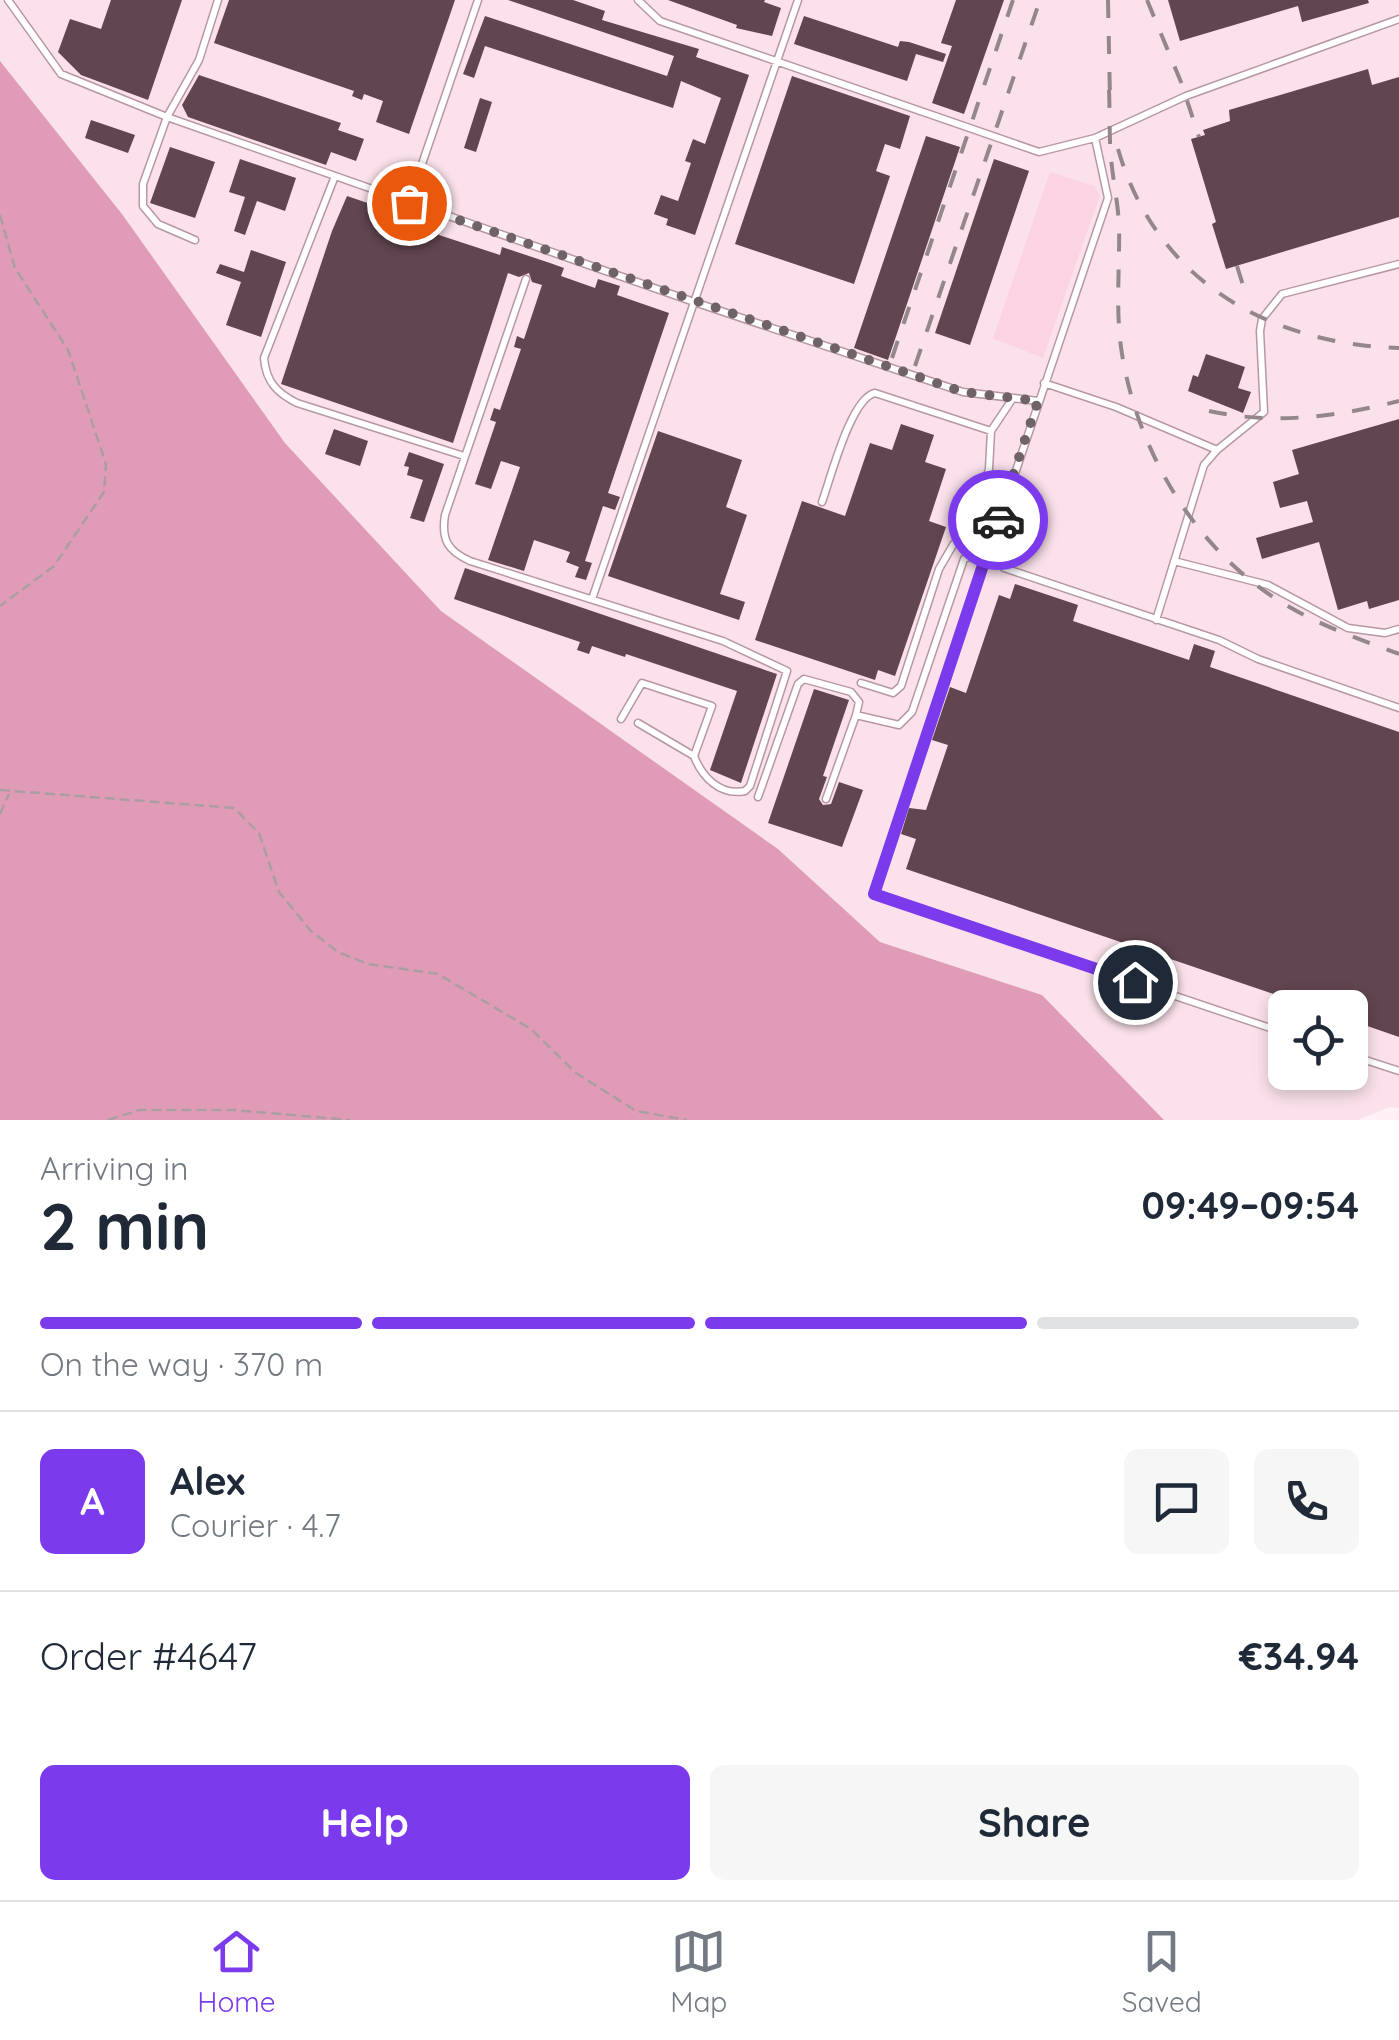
<!DOCTYPE html>
<meta charset="utf-8">
<style>
:root{--surface:#fff;--page:#f6f6f7;--text:#1f2937;--muted:#747a83;--line:#e0e1e3;--accent:#7c3aed}
body{margin:0;font-family:Quicksand,sans-serif;background:var(--page);color:var(--text);height:100vh;display:flex;flex-direction:column;font-size:38px;white-space:nowrap}
*{box-sizing:border-box;margin:0}
p{font-size:32px;color:var(--muted)}
.icon{flex:none;width:55px;height:55px;fill:none;stroke:currentColor;stroke-width:2;stroke-linecap:round;stroke-linejoin:round}
.map{position:relative;height:1120px;overflow:hidden}
.side{display:flex;flex-direction:column;background:var(--surface);flex:1}
.side>*{flex:none}
.tools{position:absolute;left:1268px;top:990px;display:grid;gap:20px}
.tools a{display:grid;place-items:center;width:100px;height:100px;border-radius:15px;background:var(--surface);box-shadow:0 5px 15px #0003;font-size:50px}
.pin{position:absolute;display:grid;place-items:center;width:85px;height:85px;color:#fff;margin:-42px;border:5px solid #fff;border-radius:50%;box-shadow:0 2px 10px #0007}
.courier{position:absolute;display:grid;place-items:center;width:100px;height:100px;margin:-50px;border:8px solid #7c3aed;border-radius:50%;background:#fff;color:#222;box-shadow:0 2px 12px #0007}
.head em{font-style:normal;font-weight:700}
.head div{display:flex;flex-direction:column-reverse}
.head{display:flex;align-items:center;justify-content:space-between;height:170px;padding:0 40px}
h1{font-size:65px;font-weight:700;line-height:75px}
.bar{display:grid;grid-template-columns:repeat(4,1fr);gap:15px 10px;align-content:center;height:120px;padding:0 40px}
.bar i{height:12px;border-radius:8px;background:var(--line)}
.bar .selected{background:var(--accent)}
.bar p{grid-column:span 4}
.line{display:flex;align-items:center;gap:25px;padding:0 40px;border-top:2px solid var(--line)}
.line div{flex:1}
.round{display:grid;place-items:center;flex:none;width:105px;height:105px;border-radius:15px;background:var(--page)}
.action{display:flex;gap:20px;margin-top:auto;padding:20px 40px}
.action a{flex:1;height:115px;border-radius:15px;background:var(--accent);color:#fff;font-size:40px;font-weight:700;line-height:115px;text-align:center}
.action a+a{background:var(--page);color:var(--text)}
.dock{display:flex;justify-content:space-around;align-items:center;height:140px;border-top:2px solid var(--line);background:var(--surface);font-size:28px;color:var(--muted)}
.dock a{display:grid;justify-items:center;gap:5px}
.dock .selected{color:var(--accent)}
.map>svg:first-child{display:block}
.built{fill:#fbe1eb;fill-rule:evenodd}
.green{fill:#fcd3e3}
.forest{fill:#e09cb7}
.building{fill:#614550}
.lines{fill:none;stroke-linecap:round;stroke-linejoin:round}
.lane-casing{stroke:#b897a4;stroke-width:9}
.path{stroke:#ab9ea3;stroke-width:2.5;stroke-dasharray:10 5;stroke-linecap:butt}
.lane{stroke:#fff;stroke-width:6}
.rail{stroke:#94878c;stroke-width:4;stroke-dasharray:18 18;stroke-linecap:butt}
.done{stroke:#706368;stroke-width:10;stroke-dasharray:0 18}
.route{stroke:#7c3aed;stroke-width:12}
</style>
<div class="map">
<svg width="1399" height="1120" viewBox="0 0 1399 1120">
<rect width="100%" height="100%" fill="#fff1f6"/>
<path class="built" d="M0 0H1399V1108L1390 1107 1358 1120H1164L1042 995 880 942 778 849 441 611 285 443 122 214 0 61ZM1285 1008H1350V1072H1285Z"/>
<path class="green" d="M1050 172 1094 186 1100 195 1043 358 993 338Z"/>
<path class="forest" d="M0 61 122 214 285 443 441 611 778 849 880 942 1042 995 1164 1120H0Z"/>
<path class="building" d="M111 0H182L148 100 81 75 58 52 70 19 101 29Z
M229 0H455L409 134 376 122 383 101 364 94 362 100 352 96 354 91 214 43Z
M508 0H573L605 11 602 20 699 49 696 57 749 75 695 235 666 225 668 219 654 214 661 195 678 201 691 163 685 161 693 139 705 144 721 98 681 81 673 108 485 46 474 78 463 74 485 16 667 76 674 56Z
M668 0H765L764 2 781 8 772 36 736 28 737 25Z
M956 0H1004L964 114 932 103 952 46 941 43Z
M1168 0H1368L1369 3 1302 22 1298 6 1180 41Z
M804 16 898 47 900 41 909 42 946 54 943 62 916 54 907 81 794 44Z
M1368 69 1372 85 1399 77V217L1226 269 1212 224 1216 222 1191 139 1205 135 1203 130 1230 121 1229 110Z
M199 75 341 123 338 130 364 139 356 161 331 152 326 165 188 117 182 105Z
M792 76 910 116 900 149 885 144 876 171 890 176 854 284 735 244Z
M480 98 492 102 476 152 464 148Z
M91 120 135 135 128 153 85 138Z
M926 136 960 147 888 360 854 348Z
M170 147 215 162 195 218 150 203Z
M240 159 296 178 285 211 257 201 245 235 234 231 245 197 229 192Z
M994 159 1029 171 970 345 935 333Z
M347 196 441 228 439 235 500 255 502 247 550 263 564 268 561 276 595 288 598 279 620 286 617 295 669 313 608 493 620 497 615 510 603 506 585 561 592 563 586 580 575 577 579 567 566 562 570 552 534 540 524 571 488 560 520 467 501 461 491 489 475 484 496 422 490 420 494 408 500 410 521 349 514 347 517 336 524 339 542 285 532 282 529 273 519 277 508 273 453 443 281 384 332 231Z
M251 250 286 262 261 337 226 325 241 282 216 273 220 264 244 272Z
M1206 354 1245 367 1238 388 1251 392 1243 413 1188 391 1193 375 1198 377Z
M1399 419V600L1369 609 1367 601 1338 610 1319 542 1262 559 1256 538 1313 522 1307 501 1280 508 1273 482 1299 474 1292 450Z
M901 424 934 435 925 462 946 469 929 521 946 527 895 676 878 670 875 680 755 640 802 501 845 516 870 443 892 450Z
M334 429 368 441 360 466 325 454Z
M658 431 742 460 726 507 747 515 720 594 745 602 739 620 608 576Z
M409 452 444 464 424 522 410 518 423 480 407 475 409 467 404 466Z
M465 568 777 674 741 783 710 770 737 691 626 654 625 657 592 646 589 654 577 650 580 642 454 599Z
M1015 584 1078 605 1073 621 1189 660 1194 644 1215 651 1210 667 1399 732V1037L1350 1020V1008H1302L1303 1004 906 869 916 839 901 834 909 808 926 810 948 745 932 740 950 687 966 693 999 595 1010 599Z
M814 689 849 700 823 776 827 777 819 799 823 805 831 804 839 782 863 790 842 847 768 823Z"/>
<g class="lines">
<defs>
<path id="lane" d="M8 0 61 74 167 117 143 184V206L158 224 195 240
M218 0 199 60 167 117 694 302 963 392 1038 401
M638 0 660 21 1039 152 1095 138 1186 96 1399 19
M1095 138 1108 198 873 894 1285 1033
M335 176 264 358C266 382 277 393 297 403L464 456
M409 202 478 0
M526 279 445 515C441 540 448 551 470 561L723 641 787 671 750 786 745 791C720 796 702 777 694 756L712 706 642 683 621 719
M1044 383 1116 407 1217 450
M822 502C831 477 851 398 875 393L991 431
M1174 561 1268 585 1348 628 1385 633 1399 629
M1004 568 1219 640 1258 659 1399 708
M592 599 798 0
M1156 620 1204 465 1217 450 1264 412 1260 331 1262 319 1282 294 1399 264
M861 683 893 693 901 686 939 569 953 545 974 519 989 469 991 431 1013 398
M638 723 694 756
M758 797 798 684 804 679 851 692 859 702 856 715
M826 799 856 715 899 725 912 712 964 559 987 550
M1350 1055 1399 1071"/>
</defs>
<use href="#lane" class="lane-casing"/>
<path class="path" d="M0 215 15 268 68 350 106 464 104 492 54 566 0 606
M0 790 234 808 259 833 279 892 311 931 338 952 368 964 438 974 531 1029 576 1073 636 1111 687 1120
M0 814 9 794
M108 1120 139 1110H234L350 1120"/>
<use href="#lane" class="lane"/>
<path class="rail" d="M1108 0 1110 100
M1147 0 1181 82 1199 137
M1109 90C1110 112 1109 135 1111 158 1113 180 1118 203 1119 225 1120 268 1115 311 1122 354 1138 452 1195 549 1281 602 1318 625 1359 639 1399 654
M1118 149C1156 281 1269 344 1399 348
M1237 266 1246 295
M892 358 1013 0
M915 366 1040 0
M1209 411C1273 425 1336 417 1399 401"/>
</g>
<g class="lines">
<path class="done" d="M409 203 963 392 1038 401 998 520"/>
<path class="route" d="M998 520 874 894 1135 982"/>
</g>
</svg>
<div class="tools">
<a><svg class="icon" aria-label="locate" viewBox="0 0 24 24"><circle cx="12" cy="12" r="6"/><path d="M12 2v4M12 18v4M2 12h4M18 12h4"/></svg></a>
</div>
<div class="pin" style="left:409px;top:203px;background:#ea580c"><svg class="icon" aria-label="bag" viewBox="0 0 24 24"><path d="M5 8h14l-1 12H6zM9 8a3 3 0 0 1 6 0"/></svg></div>
<div class="pin" style="left:1135px;top:982px;background:#1f2937"><svg class="icon" aria-label="home" viewBox="0 0 24 24"><path d="M3 11l9-7 9 7M6 9v11h12V9"/></svg></div>
<div class="courier" style="left:998px;top:520px"><svg class="icon" aria-label="car" viewBox="0 0 24 24"><path d="M5 17H2v-5l4-1 3-4h7l3 4 3 1v5h-3M9 17h6M6 11h13"/><circle cx="7" cy="17" r="2"/><circle cx="17" cy="17" r="2"/></svg></div>
</div>
<section class="side">
<div class="head"><div><h1>2 min</h1><p>Arriving in</p></div><em>09:49–09:54</em></div>
<div class="bar"><i class="selected"></i><i class="selected"></i><i class="selected"></i><i></i><p>On the way · 370 m</p></div>
<div class="line" style="height:180px"><b class="round" style="background:var(--accent);color:#fff">A</b><div><b>Alex</b><p>Courier · 4.7</p></div><a class="round"><svg class="icon" aria-label="chat" viewBox="0 0 24 24"><path d="M4 5h16v11H9l-5 4z"/></svg></a><a class="round"><svg class="icon" aria-label="phone" viewBox="0 0 24 24"><path d="M5 4h4l2 5-3 2q2 4 5 5l2-3 5 2v4C11 20 4 13 5 4z"/></svg></a></div>
<div class="line" style="height:130px"><div>Order #4647</div><b>€34.94</b></div>
<div class="action"><a>Help</a><a>Share</a></div>
</section>
<nav class="dock">
<a class="selected"><svg class="icon" aria-label="home" viewBox="0 0 24 24"><path d="M3 11l9-7 9 7M6 9v11h12V9"/></svg>Home</a>
<a><svg class="icon" aria-label="map" viewBox="0 0 24 24"><path d="M3 6l6-2 6 2 6-2v14l-6 2-6-2-6 2zM9 4v14M15 6v14"/></svg>Map</a>
<a><svg class="icon" aria-label="saved" viewBox="0 0 24 24"><path d="M7 4h10v16l-5-4-5 4z"/></svg>Saved</a>
</nav>
